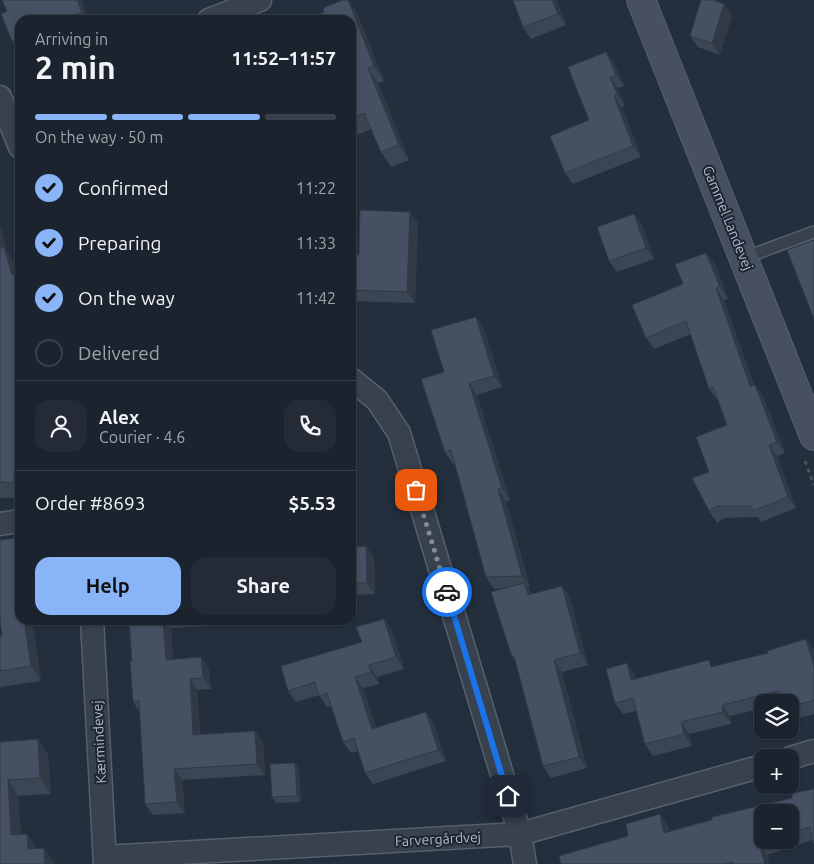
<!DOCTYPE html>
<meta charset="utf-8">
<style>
:root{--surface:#1b232e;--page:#242b36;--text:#f1f3f6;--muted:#a0a4aa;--line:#39404a;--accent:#8ab4f8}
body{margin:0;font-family:Ubuntu,sans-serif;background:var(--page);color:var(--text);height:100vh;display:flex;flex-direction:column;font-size:19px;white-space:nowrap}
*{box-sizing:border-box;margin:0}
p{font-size:16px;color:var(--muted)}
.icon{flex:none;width:28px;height:28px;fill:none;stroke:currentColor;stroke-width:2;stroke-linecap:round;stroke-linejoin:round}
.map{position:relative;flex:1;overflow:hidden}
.side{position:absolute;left:15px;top:15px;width:341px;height:610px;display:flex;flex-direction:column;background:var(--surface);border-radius:15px;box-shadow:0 1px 4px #0004,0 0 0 1px var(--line)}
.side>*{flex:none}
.tools{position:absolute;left:754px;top:694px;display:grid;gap:10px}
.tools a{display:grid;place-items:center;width:45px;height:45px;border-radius:10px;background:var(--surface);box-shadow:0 1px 4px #0004,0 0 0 1px var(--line);font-size:25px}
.pin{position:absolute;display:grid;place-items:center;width:42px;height:42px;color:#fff;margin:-21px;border-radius:10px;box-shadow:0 2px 8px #0006}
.courier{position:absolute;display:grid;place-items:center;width:50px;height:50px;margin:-25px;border:4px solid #1a73e8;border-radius:50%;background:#fff;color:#222;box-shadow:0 1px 6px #0007}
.overview em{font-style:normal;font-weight:600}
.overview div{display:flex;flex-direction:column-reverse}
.overview{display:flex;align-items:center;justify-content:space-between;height:85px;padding:0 20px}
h1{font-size:32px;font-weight:600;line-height:38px}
.bar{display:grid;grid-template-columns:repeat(4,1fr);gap:8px 5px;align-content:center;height:60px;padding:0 20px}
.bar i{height:6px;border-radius:4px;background:var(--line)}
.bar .on{background:var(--accent)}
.bar p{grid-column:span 4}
.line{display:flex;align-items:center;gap:12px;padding:0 20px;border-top:1px solid var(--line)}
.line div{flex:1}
.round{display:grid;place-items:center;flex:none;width:52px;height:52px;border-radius:15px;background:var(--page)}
ol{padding:0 20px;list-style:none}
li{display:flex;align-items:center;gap:15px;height:55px}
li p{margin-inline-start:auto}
li .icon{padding:5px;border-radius:50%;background:var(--accent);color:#111;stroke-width:4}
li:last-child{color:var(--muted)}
li i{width:28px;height:28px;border:2px solid var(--line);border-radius:50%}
.action{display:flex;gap:10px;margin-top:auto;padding:10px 20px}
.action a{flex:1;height:58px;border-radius:15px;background:var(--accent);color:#111;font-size:20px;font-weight:600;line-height:58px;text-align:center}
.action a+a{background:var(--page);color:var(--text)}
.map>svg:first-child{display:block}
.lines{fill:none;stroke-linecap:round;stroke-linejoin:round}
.lane-casing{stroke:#565f6c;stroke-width:14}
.street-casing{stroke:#565f6c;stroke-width:25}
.secondary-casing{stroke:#565f6c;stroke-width:30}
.path{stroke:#44595c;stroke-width:3;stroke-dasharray:4 4;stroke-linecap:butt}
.lane{stroke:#38414e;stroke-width:11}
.street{stroke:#38414e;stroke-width:22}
.secondary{stroke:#465061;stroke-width:28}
.wall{fill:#3b4654;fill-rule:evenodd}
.shaded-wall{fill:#303945}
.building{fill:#455162;stroke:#303945}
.done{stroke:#828b98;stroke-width:5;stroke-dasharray:0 9}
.route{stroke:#1a73e8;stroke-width:6}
.labels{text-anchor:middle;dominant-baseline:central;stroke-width:4;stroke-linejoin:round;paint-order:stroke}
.street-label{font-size:14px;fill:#b4bcc9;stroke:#1d2633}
</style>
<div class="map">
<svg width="814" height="864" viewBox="0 0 814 864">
<rect width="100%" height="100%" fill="#242f3e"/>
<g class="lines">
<defs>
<path id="lane" d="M744 258 814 232"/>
<path id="street" d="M209 20 260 0
M0 97 20 147
M351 379 377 400 399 433 520 834 525 864
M0 524 20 521
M92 620 105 864
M790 758 814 751
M105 857 520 834 762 766"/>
<path id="secondary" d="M641 0 814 436"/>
</defs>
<use href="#lane" class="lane-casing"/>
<use href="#street" class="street-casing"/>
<use href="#secondary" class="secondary-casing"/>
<path class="path" d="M805 461 814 485"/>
<use href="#lane" class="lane"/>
<use href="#street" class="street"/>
<use href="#secondary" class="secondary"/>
</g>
<path class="wall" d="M2 0H81L89 20H20V52L12 41 7 11Z
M343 0H348L357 13 384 81 378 83 409 160 391 167 381 152 371 129 354 136 351 132V20L324 12Z
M513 0H556L566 25 531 39 523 27Z
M724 4 732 15 720 55 698 47 690 36Z
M606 52 614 63 624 86 618 88 625 106 622 107 641 157 573 184 565 173 589 120Z
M634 214 642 225 654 259 617 272 609 261Z
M418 223 415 303 351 301V255H359Z
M0 225 7 252 15 263 18 273H20V498H0Z
M706 253 715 264 728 299 724 300 754 385H755L763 396 785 453 777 456 796 508 761 522 758 517 725 518 717 523 709 511V472L727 425 718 400H717L709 389 691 334 654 349 646 338 683 284Z
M484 328 502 387 477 395 510 500 506 501 530 587H527L532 594 562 586 570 598 588 665 562 672 587 768 551 778 543 766 516 662 512 657 503 588 494 589 486 577 455 463 453 464 445 452Z
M351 478 353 481 357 547 366 546 374 558 375 594 351 595Z
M384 619 392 631 404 669 377 677 379 684 363 688 376 728 434 724 446 761 373 784 365 773 358 751 351 753 343 742 331 706 327 707 319 695 296 702 288 691 362 642Z
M20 620H32L41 681 0 687V636H2Z
M129 620H211L212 626 171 628 173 659 201 657 209 669 211 689 197 690 200 734 263 742 265 775 182 780 185 813 153 815 145 804 140 712 133 702 132 661Z
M814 650V714L792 720 790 718V702H762V708L730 716 731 724 689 734 692 746 653 756 645 744 636 711 623 714 615 703 627 663 635 675 636 679Z
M0 742 48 754 51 794 18 796 21 834 37 848H44L55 864H0Z
M295 763 299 769 301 802 276 803 272 797Z
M814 789V845L812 840 767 855 769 864H561L628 836 660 814 668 826 669 831 792 798ZM790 812V840H762Z"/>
<path class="shaded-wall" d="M77 0H81L89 20H87L82 12Z
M348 0 357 13 384 81 374 66Z
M552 0H556L566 25 558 14Z
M724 4 732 15 720 55 712 43Z
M606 52 614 63 624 86 616 75Z
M368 68 378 83 409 160 399 145Z
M610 77 618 88 625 106 617 94Z
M614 96 622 107 641 157 633 146Z
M410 212 418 223 415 303 407 292Z
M634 214 642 225 654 259 646 248Z
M0 225 7 252 15 263 20 281 12 275 0 249Z
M706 253 715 264 728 299 720 287Z
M716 288 724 300 758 398 750 386Z
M476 317 484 328 502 387 494 376Z
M16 326 20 332V349Z
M469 383 477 395 510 500 502 488Z
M755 385 763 396 785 453 777 442Z
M769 445 777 456 796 508 788 497Z
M14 471 20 480V491L14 483Z
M351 478 353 481 357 559 351 550Z
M498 489 506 501 530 587 522 576Z
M17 538 20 543V551L18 548Z
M366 546 374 558 375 594 367 583Z
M524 583 532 594 528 595Z
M562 586 570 598 588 665 580 653Z
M384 619 392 631 404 669 396 657Z
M24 620H32L41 681 31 666Z
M163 620H165L171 628 174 671 166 660Z
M208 620H211L212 626Z
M806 639 814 650V666Z
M201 657 209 669 211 689 203 678Z
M554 660 562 672 587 768 579 757Z
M627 663 635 675 639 692 631 680Z
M369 665 377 677 379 684 371 672Z
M355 677 363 688 380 741 372 729Z
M190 679 197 690 201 746 193 735Z
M722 705 730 716 731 724 723 712Z
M426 712 434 724 446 761 438 750Z
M681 722 689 734 692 746 684 734Z
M255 731 263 742 265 775 257 764Z
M38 739 48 754 51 794 40 778Z
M295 763 299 769 301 802 297 796Z
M174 769 182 780 185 813 177 802Z
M8 780 18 796 22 850 11 835Z
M660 814 668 826 672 844 664 833Z
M27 834 38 849H28Z
M759 843 767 855 769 864H765Z
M44 848 55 863V864H45Z"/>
<path class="building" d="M2 0H77L82 12 63 20H20V37L12 41 1 14 7 11Z
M343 0H348L374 66 368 68 399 145 381 152 364 113 351 118V20H303L324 12 323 8Z
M513 0H552L558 14 523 27Z
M701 0H714L724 4 712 43 690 36Z
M606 52 616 75 610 77 617 94 614 96 633 146 565 173 550 136 589 120 568 67Z
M360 210 410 212 407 292 351 290V255H359Z
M634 214 646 248 609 261 597 227Z
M814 240V319L787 250Z
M4 247 12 275 20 273V324L16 326 20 349V471H14V483L0 482V248Z
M706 253 720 287 716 288 750 386 755 385 777 442 769 445 788 497 753 511 751 506H717L709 511 692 478 709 472 696 437 727 425 713 387 709 389 686 321 646 338 632 305 683 284 675 264Z
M476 317 494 376 469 383 502 488 498 489 522 576 486 577 451 450 445 452 421 379 444 372 431 330Z
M17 538 18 548H20V620H24L31 666 0 671V636H2L0 620V540Z
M366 546 367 583H351V547Z
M524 583 528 595 562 586 580 653 554 660 579 757 543 766 514 656 512 657 491 592Z
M384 619 396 657 369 665 371 672 355 677 372 729 426 712 438 750 365 773 354 738 343 742 327 693 319 696 315 682 288 691 281 666 362 642 356 627Z
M129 620H163L166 660 201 657 203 678 190 679 193 735 255 731 257 764 174 769 177 802 145 804 139 701 133 702 130 661H132Z
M806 639 814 666V700L790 707V702H782L778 691 722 705 723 712 681 722 684 734 645 744 633 698 615 703 606 669 627 663 631 680 709 660 711 667 768 653 767 651Z
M38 739 40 778 8 780 11 835 27 834 28 849 44 848 45 864H0V742Z
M295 763 297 796 272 797 270 764Z
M814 789V843H813L810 827 790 833V812H762V840H769L759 843 765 864H733V862L723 864H561L559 856 628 836 626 824 660 814 664 833 712 820V817L792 798V793Z"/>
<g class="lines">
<path class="done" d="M416 490 447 592"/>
<path class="route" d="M447 592 508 796"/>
</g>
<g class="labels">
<g class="street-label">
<text transform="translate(728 218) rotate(68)">Gammel Landevej</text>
<text transform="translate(99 742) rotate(-93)">Kærmindevej</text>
<text transform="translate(438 839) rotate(-3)">Farvergårdvej</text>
</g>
</g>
</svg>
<div class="tools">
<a><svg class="icon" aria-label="layers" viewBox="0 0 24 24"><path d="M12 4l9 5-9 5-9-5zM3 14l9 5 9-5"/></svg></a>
<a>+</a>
<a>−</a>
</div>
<div class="pin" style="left:416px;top:490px;background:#ea580c"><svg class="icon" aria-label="bag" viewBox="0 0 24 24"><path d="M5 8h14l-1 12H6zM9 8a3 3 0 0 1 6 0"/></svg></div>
<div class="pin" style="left:508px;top:796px;background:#1f2937"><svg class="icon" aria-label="home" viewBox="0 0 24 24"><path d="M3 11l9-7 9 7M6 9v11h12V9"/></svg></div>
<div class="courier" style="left:447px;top:592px"><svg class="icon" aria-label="car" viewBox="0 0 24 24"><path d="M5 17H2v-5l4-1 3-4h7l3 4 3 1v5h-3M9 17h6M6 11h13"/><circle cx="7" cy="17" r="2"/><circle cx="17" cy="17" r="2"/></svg></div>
<section class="side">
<div class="overview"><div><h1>2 min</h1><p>Arriving in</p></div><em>11:52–11:57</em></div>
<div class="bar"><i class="on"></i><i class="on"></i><i class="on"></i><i></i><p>On the way · 50 m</p></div>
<ol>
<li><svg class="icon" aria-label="check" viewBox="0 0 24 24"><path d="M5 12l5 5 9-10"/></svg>Confirmed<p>11:22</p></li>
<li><svg class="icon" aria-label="check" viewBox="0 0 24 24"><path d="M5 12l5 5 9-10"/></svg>Preparing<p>11:33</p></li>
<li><svg class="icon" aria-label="check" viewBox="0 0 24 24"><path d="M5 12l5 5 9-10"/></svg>On the way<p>11:42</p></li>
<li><i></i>Delivered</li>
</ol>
<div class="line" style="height:90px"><a class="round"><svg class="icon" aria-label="person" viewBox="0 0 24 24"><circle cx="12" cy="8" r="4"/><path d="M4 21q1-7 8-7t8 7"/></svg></a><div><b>Alex</b><p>Courier · 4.6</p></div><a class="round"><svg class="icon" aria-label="phone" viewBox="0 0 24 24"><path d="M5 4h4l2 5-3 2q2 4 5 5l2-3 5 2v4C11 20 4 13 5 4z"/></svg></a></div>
<div class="line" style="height:65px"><div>Order #8693</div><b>$5.53</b></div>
<div class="action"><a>Help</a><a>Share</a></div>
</section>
</div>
